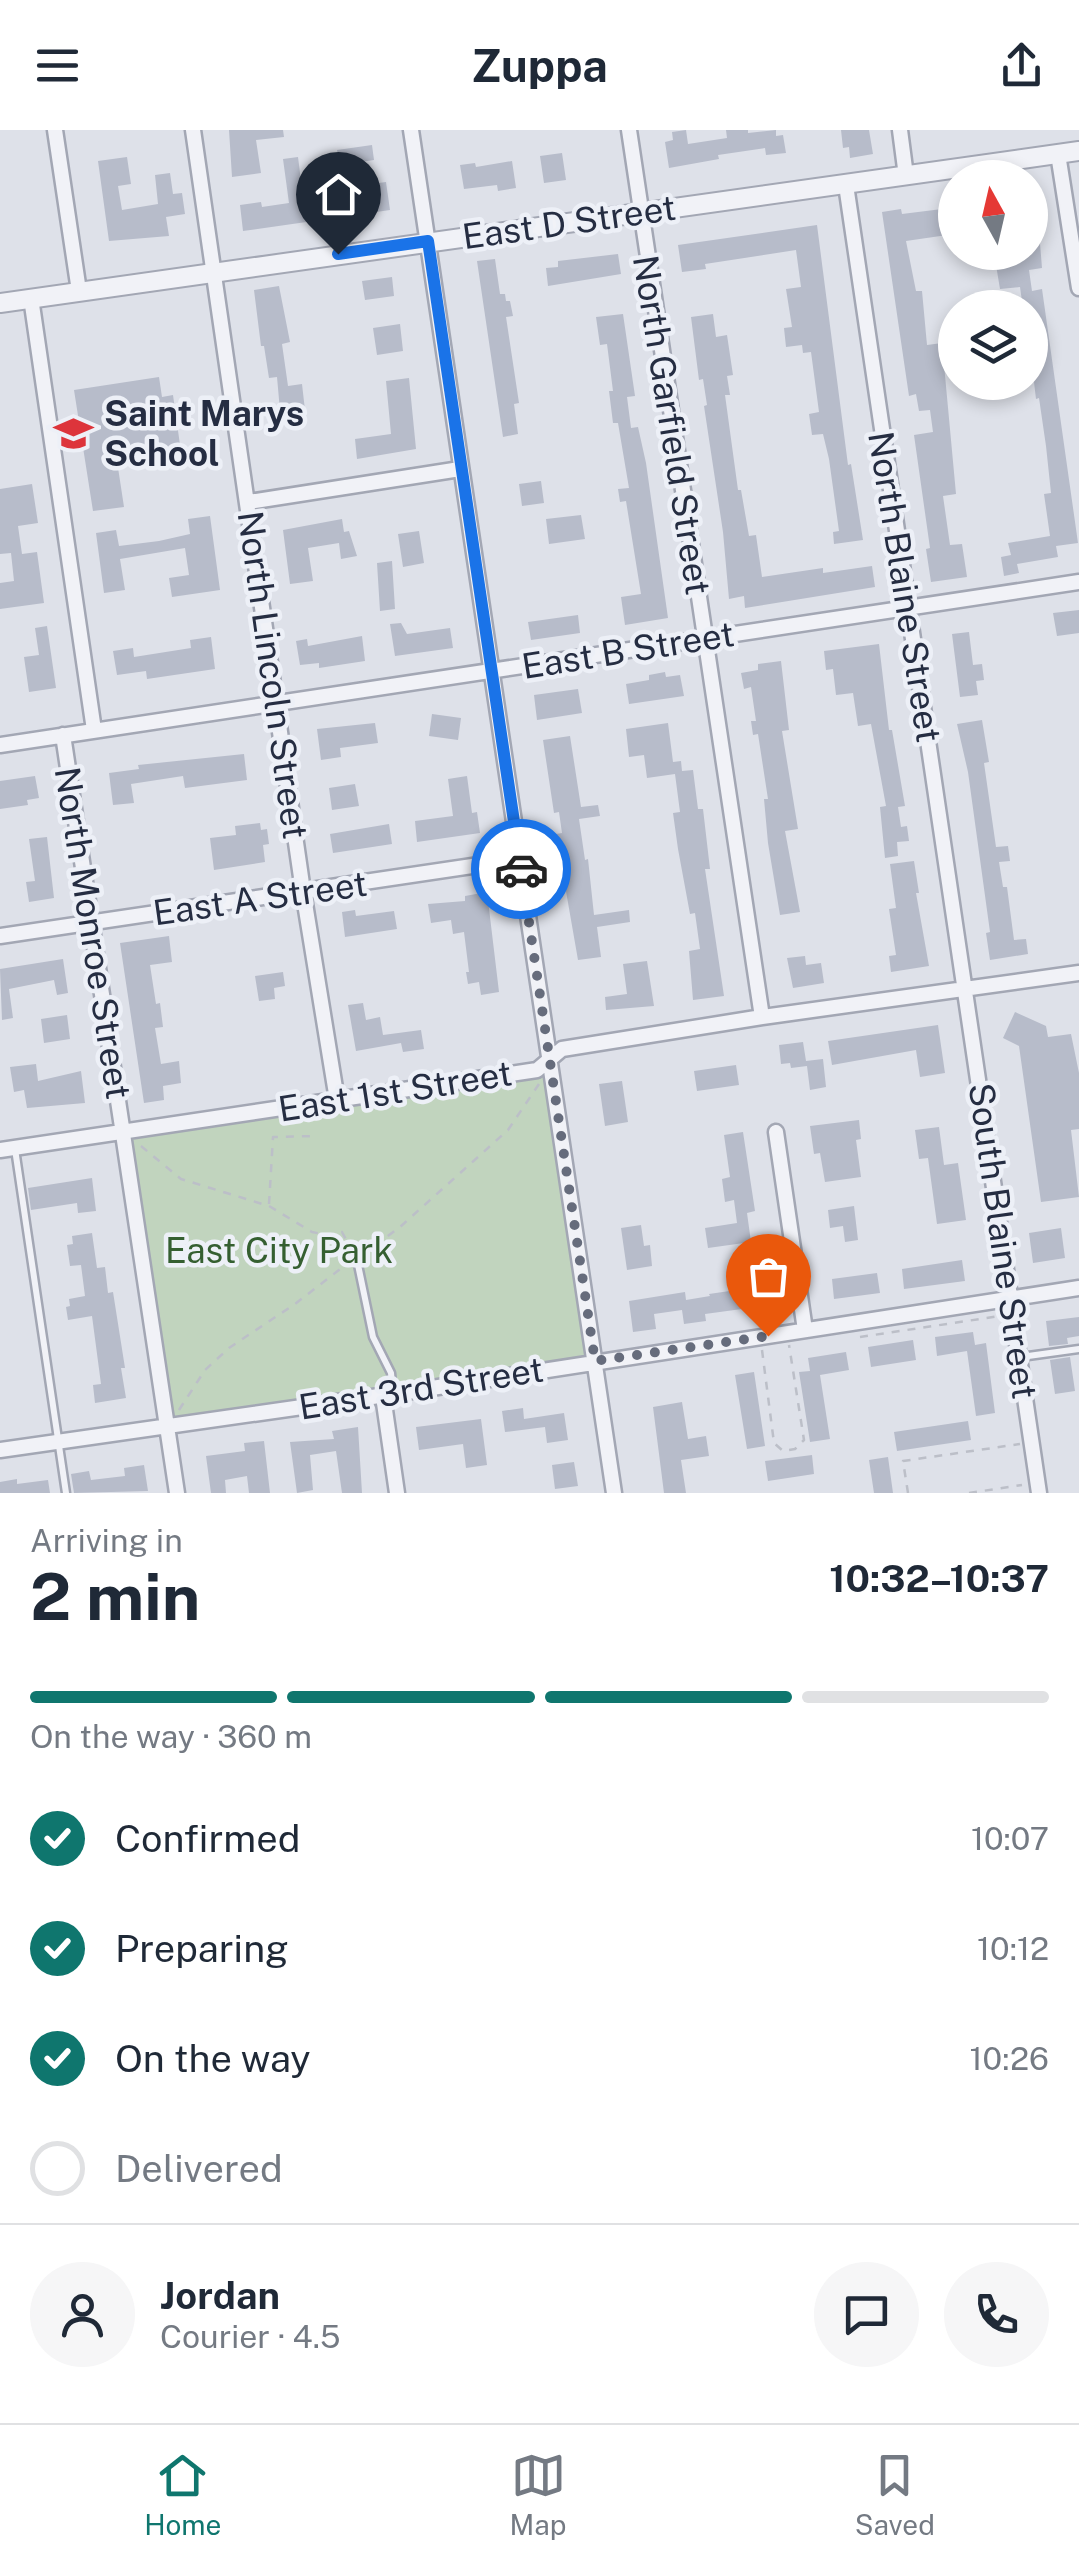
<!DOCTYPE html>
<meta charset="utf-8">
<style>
:root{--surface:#fff;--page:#f6f6f7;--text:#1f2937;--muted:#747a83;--line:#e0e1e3;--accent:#0f766e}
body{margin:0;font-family:"Public Sans",sans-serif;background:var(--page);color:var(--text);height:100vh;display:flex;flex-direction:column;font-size:38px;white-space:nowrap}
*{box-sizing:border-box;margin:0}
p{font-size:32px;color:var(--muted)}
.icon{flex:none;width:55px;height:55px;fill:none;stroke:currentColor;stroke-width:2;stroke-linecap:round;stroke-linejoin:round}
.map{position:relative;height:1363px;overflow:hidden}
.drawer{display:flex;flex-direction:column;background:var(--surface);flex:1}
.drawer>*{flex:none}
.needle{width:65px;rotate:352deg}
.fabs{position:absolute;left:938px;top:30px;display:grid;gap:20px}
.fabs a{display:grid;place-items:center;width:110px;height:110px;border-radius:50%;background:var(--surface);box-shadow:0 5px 15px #0003;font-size:50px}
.pin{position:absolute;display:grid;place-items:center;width:85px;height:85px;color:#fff;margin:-102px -42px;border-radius:50% 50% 50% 0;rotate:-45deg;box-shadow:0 0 10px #0007}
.pin .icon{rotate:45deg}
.courier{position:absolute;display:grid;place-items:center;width:100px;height:100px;margin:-50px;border:8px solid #1a73e8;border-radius:50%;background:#fff;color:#222;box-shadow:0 2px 12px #0007}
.headline em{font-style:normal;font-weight:700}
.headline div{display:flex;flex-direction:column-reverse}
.headline{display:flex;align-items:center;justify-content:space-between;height:170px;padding:0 30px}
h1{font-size:65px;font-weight:700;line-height:75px}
.bar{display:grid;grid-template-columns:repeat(4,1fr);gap:15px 10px;align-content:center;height:120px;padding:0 30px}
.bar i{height:12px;border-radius:8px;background:var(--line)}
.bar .active{background:var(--accent)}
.bar p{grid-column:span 4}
.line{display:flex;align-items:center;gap:25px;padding:0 30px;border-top:2px solid var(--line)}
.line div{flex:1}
.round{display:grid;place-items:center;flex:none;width:105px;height:105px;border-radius:52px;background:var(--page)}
ol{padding:0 30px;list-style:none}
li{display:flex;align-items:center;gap:30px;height:110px}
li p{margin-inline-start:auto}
li .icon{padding:10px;border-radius:50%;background:var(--accent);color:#fff;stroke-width:4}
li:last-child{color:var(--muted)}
li i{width:55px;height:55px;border:5px solid var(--line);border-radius:50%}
header{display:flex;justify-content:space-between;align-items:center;height:130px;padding:0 30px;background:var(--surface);font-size:45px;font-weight:700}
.menu{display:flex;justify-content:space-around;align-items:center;height:140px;border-top:2px solid var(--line);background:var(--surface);font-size:28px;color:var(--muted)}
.menu a{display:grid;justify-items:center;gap:5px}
.menu .active{color:var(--accent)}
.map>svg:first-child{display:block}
.green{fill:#c1d4be}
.building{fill:#b7bcca}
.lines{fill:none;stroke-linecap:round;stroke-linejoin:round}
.service-casing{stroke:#a3a7b4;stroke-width:11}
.minor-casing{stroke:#a3a7b4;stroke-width:19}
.tertiary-casing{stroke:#a3a7b4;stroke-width:22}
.path{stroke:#bcbfc8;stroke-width:2.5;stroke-dasharray:8 8;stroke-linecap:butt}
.service{stroke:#f1f2f7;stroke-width:6}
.minor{stroke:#f1f2f7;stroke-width:14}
.tertiary{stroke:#f1f2f7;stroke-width:18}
.done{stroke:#666c7c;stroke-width:10;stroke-dasharray:0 18}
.route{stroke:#1a73e8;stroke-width:12}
.labels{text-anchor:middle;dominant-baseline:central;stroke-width:9;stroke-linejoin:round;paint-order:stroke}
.street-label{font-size:35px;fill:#252d42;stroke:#edf0f7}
.poi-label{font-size:35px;font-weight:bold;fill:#252d42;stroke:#edf0f7;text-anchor:start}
.park-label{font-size:35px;fill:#355f31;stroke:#edf0f7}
</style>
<header><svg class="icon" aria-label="menu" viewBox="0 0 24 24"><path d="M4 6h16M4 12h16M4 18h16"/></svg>Zuppa<svg class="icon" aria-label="share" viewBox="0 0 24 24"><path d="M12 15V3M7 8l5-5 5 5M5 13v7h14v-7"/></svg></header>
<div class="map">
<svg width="1079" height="1363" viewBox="0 0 1079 1363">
<rect width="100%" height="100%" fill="#dee1e9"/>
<path class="green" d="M550 930 595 1231 167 1298 122 1001 537 940Z"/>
<path class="building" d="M229 0H283L284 7 256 10 261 43 232 47Z
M686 0 688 14 727 8 726 0H748V3L776 0V6L783 5 786 23 766 25 765 18 718 25 719 29 669 38 665 12 673 10 672 2Z
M841 0H869L873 24 850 28 849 17 843 18Z
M372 15 374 30 340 35 337 20Z
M562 23 566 50 544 53 540 26Z
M127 27 131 54 118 56 122 80 158 74 155 45 170 43 173 64 182 63 185 84 166 87 169 106 109 111 98 31Z
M298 27 304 75 328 71 327 60 386 52 390 80 243 101 240 75 261 72 262 77 289 73 283 29Z
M512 31 516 58 498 61 497 55 464 59 460 35 475 33 476 37Z
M1037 76 1042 138 1029 140 1032 161 1042 159 1078 413 1056 416 1058 427 1017 434 1019 443 1004 446 1001 427 1011 425 1008 413 1050 406 1044 364 1051 363 1046 316 1039 268 1036 269 1034 252 1030 253V178H1023L1020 157 1000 159 995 129 1030 124V77Z
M950 78 954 104 906 111 916 161H922L927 215 942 213 956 364 943 366 950 415 962 414 967 447 931 452 926 419 930 418 914 305 933 302 930 280 919 281 916 264 909 266 882 82 901 79 902 84Z
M817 95 848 335 851 334 863 410 834 414 833 402 839 401 829 329 823 304 812 305 809 284 819 282 811 222 803 223 802 215 786 217 784 198 792 197 786 159 801 157 796 120 705 134 706 139 682 142 678 115Z
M618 124 621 144 548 156 546 138 558 137V131Z
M495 129 500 164H505L506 171H510L513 186 506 187 519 273 514 274 518 304 503 307 477 131Z
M392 147 394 166 365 170 362 151Z
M279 156 290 212 282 214 288 256 302 254 306 289 281 292 277 247 269 248 264 216H261L254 160Z
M623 184 635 266 627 267 631 298 638 297 646 333 668 488 625 495 621 467 641 464 626 371 620 372 618 359 629 358 618 293H613L609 261H613L607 214 600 215 596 187Z
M713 184 716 207 727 205 733 245 727 246 730 265H725L738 360H741L749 406 756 405 762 447 823 438V443L872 436 875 457 745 478 744 466 729 469 723 402 704 276 707 275 703 249 699 250 691 187Z
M400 194 403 221 377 225 373 198Z
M159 247 162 267 173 265 181 322 117 331 124 377 93 381 74 260Z
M409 248 416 319 357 329 355 309 391 304 386 251Z
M541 351 544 373 522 376 519 354Z
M32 354 38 393 18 396 22 424 37 422 44 473 0 479V453L14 451 11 423 0 424V359Z
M581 385 585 409 549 414 546 389Z
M210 386 220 460 172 467 169 448 189 445 185 418 120 429 125 460 104 463 96 403 116 400 119 416 159 411 190 404 188 389Z
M342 389 344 402 349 401 357 426 341 429 339 413 308 418 313 451 290 454 283 400Z
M419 401 424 433 403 437 398 404Z
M392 431 395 479 380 481 377 433Z
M1079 480V503L1057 506 1053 483Z
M578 485 580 503 531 510 528 492Z
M401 493 407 504 450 498 453 518 395 526 390 494Z
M47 496 56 558 29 562 24 527 39 525 35 498Z
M969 502 973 535 982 534 984 550 976 551 978 565 960 567 952 504Z
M362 506 365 531 319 538V533L300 535 296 511 307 509 308 516Z
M211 507 215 539 147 549 146 541 117 545 113 521 133 518 134 527 191 518 190 510Z
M879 514 889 600H892L905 676 898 677 901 697 907 696 909 711 897 712 898 726 885 728 880 677 886 676 871 594 858 596 853 563 836 565 833 539 826 540 824 521Z
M781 531 789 600 782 601 798 699 785 701 800 782 780 785 768 713 764 669H768L758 604 753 605 751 591H756L751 557 744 559 741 543 758 540V534Z
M665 542 666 547 680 545 684 566 629 574 626 554 649 550V545Z
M578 559 582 583 537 590 534 565Z
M432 584 461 588 458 610 429 606Z
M982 590 989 632 984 633 996 717 1008 716 1010 731 999 732 1003 757H1007L1014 810 1026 809 1028 824 990 830 986 803 990 802 968 642 957 594Z
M375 593 378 613 340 618 341 627 321 630 317 599Z
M668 593 673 632 681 631 682 641 693 640 698 679H703L710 739H705L724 866 693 870 689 821 700 819 695 783 690 784 678 719 673 683 680 682 675 644 647 648 644 625 629 627 626 599Z
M570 606 581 677 598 675 600 686 579 689 585 730 588 729 594 785 629 780 630 792 597 797 601 827 578 830 556 704 562 703 559 682 554 683 543 610Z
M244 624 247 650 185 658 183 646 131 654 134 673 113 675 109 643 139 639 138 635Z
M35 646 39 668 27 670 28 675 0 679V651Z
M467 646 472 683 477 682 480 703 417 712 415 691 453 686 448 649Z
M355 654 359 676 332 680 329 658Z
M260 693 261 700 267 699 269 714 263 715 265 732 214 740 210 708 236 705 235 696Z
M389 694 392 714 333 723 330 704Z
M47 707 54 768 29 772 26 752 35 751 29 709Z
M914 731 919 763H916L929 836 891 842 889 826 896 825 889 779 896 778 890 734Z
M487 762 499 862 481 865 479 852 468 854 466 842H469L464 802 453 804 451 790 431 793 428 774 465 771V766Z
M355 780 356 786 394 781 397 799 345 807 342 782Z
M169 806 172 832 150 835 156 874 160 873 163 897 155 898 161 934 179 931 181 953 163 956 164 970 144 973 120 813Z
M805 826 806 835 821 833 824 853 793 858 787 828Z
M63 829 68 863 57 865 54 850 9 859 13 888 2 890 0 839Z
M647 831 654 876 606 880 605 867 627 864 623 834Z
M283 842 285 856 274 858 275 869 259 871 255 846Z
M363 873 366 890 380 887 383 905 421 900 424 919 403 922 401 913 356 921 348 875Z
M1015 882 1046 896 1048 907 1071 904 1079 943V999L1071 1000 1079 1067 1041 1072 1019 916 1003 908Z
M67 885 70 909 44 913 41 889Z
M938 895 945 943 920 947 916 920 832 935 828 911Z
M803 912 806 931 823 929 826 957 810 960 807 936 791 938 790 933 781 934 779 915Z
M36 934 38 951 81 941 85 973 27 978 24 960 14 962 10 937Z
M736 935 739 955 697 961 694 941Z
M622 951 628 992 605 996 599 954Z
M859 990 861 1009 856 1010 861 1047 825 1052 820 1023 814 1024 810 996Z
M939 997 944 1035 958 1033 966 1090 937 1094 928 1028 919 1029 915 1000Z
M743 1002 755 1081 747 1083 751 1112 708 1118 705 1098 737 1093 734 1070 725 1072 722 1049 730 1047 724 1005Z
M92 1048 96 1081 78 1083 77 1073 31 1080 28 1058Z
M854 1076 858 1110 845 1112 843 1096 830 1098 828 1080Z
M641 1095 644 1116 650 1115 652 1136 627 1140 621 1098Z
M1061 1098 1065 1128 1033 1133 1029 1103Z
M92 1103 97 1138 105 1137 108 1163 113 1162 125 1238H121L126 1268 95 1273 93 1255 101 1254 92 1186 68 1190 66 1177 70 1176 69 1169 85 1166 81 1135 70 1136 67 1115 73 1114 72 1106Z
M962 1130 965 1151 904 1159 902 1139Z
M768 1143 772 1175 705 1184 706 1191 684 1194 682 1180 654 1184 656 1199 633 1202 629 1171 685 1162 686 1170 710 1166 709 1164 750 1158 748 1146Z
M877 1143 880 1163 834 1169 832 1149Z
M1079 1187V1206L1067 1208 1068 1214 1049 1216 1046 1191Z
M973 1202 975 1215 986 1213 995 1283 976 1286 967 1221 937 1226 935 1207Z
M913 1210 916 1230 871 1237 868 1217Z
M846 1222 849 1240 820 1245 830 1309 810 1312 799 1242 810 1241 808 1228Z
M1070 1227 1075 1261 1055 1264 1050 1230Z
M754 1242 765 1316 747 1319 735 1245Z
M682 1272 688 1309 706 1306 709 1326 681 1330 686 1363H664L653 1277Z
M523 1278 524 1289 564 1283 568 1310 547 1313 545 1297 505 1302 502 1281Z
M481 1289 487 1335 466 1338 463 1314 419 1320 416 1297Z
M968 1291 971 1310 897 1321 894 1302Z
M358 1297 362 1363H342L336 1321 310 1325 313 1360 297 1363 290 1312 334 1309 332 1301Z
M264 1311 270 1363H249L247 1346 225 1350 226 1363H211L206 1326 245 1321 244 1313Z
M812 1325 814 1344 768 1351 765 1331Z
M888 1327 893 1363H874L869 1330Z
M574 1332 578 1356 555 1359 552 1335Z
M144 1335 148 1361 74 1363 71 1344 89 1341 91 1350 125 1346 124 1338Z
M17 1349V1354L48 1350 50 1363H0V1352Z"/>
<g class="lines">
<defs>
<path id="service" d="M15 1019 66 1363
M357 1130 373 1207 391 1243 393 1263
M1021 1227 1079 1219"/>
<path id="minor" d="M55 0 79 161
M193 0 303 761 337 970
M411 0 614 1363
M629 0 762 887
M900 0 906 46
M1058 24 1079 158
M846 55 1039 1363
M31 168 94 600
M249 372 460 339
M63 605 177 1363
M0 615 1079 452
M0 806 519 729
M776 1002 805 1200
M0 1020 537 940 562 919 762 887 1079 843
M383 1266 397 1363
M0 1320 393 1264 1079 1158"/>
<path id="tertiary" d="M0 173 1079 21"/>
</defs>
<use href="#service" class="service-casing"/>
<use href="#minor" class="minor-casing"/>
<use href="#tertiary" class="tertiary-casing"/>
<path class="path" d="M141 1016 181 1049 269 1076 312 1102 327 1105 342 1102 352 1121
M269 1074 273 1007 317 1006
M362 1125 400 1097 508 1000 539 954
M860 1207 1000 1186
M762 1220 774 1313 783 1321 795 1319 804 1310 789 1215
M179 1280 205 1240 229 1218 295 1174 348 1133
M908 1363 903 1331 1020 1314
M969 1363 1022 1355"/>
<use href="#service" class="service"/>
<use href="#minor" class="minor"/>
<use href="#tertiary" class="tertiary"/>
</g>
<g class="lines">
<path class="done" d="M521 739 595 1231 768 1206"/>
<path class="route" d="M338 124 428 111 521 739"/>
</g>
<defs>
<symbol id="school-bare" viewBox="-9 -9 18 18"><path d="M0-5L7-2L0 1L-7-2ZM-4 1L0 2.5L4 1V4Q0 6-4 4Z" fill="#dd343b" stroke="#edf0f7" stroke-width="2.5" paint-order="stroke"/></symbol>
</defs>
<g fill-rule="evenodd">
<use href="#school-bare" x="46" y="276" width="55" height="55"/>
</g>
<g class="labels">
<g class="street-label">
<text transform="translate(569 92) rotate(-8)">East D Street</text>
<text transform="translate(672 295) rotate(81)">North Garfield Street</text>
<text transform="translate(905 457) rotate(81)">North Blaine Street</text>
<text transform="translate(628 520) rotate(-9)">East B Street</text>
<text transform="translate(273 545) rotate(82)">North Lincoln Street</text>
<text transform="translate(260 768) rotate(-8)">East A Street</text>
<text transform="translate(93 803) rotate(81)">North Monroe Street</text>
<text transform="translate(395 961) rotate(-9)">East 1st Street</text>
<text transform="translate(1003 1111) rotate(82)">South Blaine Street</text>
<text transform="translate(421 1258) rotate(-9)">East 3rd Street</text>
</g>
<g class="poi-label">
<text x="104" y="283">Saint Marys<tspan x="104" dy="40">School</tspan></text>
</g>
<g class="park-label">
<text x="279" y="1120">East City Park</text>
</g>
</g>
</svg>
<div class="fabs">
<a><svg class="needle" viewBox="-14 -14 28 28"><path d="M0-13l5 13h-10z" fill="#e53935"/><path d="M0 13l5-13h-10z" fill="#747a83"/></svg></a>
<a><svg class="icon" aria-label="layers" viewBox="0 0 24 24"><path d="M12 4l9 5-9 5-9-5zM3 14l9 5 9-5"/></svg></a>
</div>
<div class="pin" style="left:768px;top:1206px;background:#ea580c"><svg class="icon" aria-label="bag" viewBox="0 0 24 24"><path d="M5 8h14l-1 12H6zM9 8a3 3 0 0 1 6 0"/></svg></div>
<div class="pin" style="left:338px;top:124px;background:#1f2937"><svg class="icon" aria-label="home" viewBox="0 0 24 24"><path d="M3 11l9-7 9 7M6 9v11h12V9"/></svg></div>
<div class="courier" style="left:521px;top:739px"><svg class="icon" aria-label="car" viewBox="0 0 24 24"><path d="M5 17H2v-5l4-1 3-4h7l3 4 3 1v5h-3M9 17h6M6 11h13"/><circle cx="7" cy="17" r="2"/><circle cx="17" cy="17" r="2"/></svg></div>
</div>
<section class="drawer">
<div class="headline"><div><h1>2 min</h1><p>Arriving in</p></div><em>10:32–10:37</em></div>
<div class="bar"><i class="active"></i><i class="active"></i><i class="active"></i><i></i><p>On the way · 360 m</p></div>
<ol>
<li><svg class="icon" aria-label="check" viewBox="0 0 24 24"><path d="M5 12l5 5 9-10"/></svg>Confirmed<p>10:07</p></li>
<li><svg class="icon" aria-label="check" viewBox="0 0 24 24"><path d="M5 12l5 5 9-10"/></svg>Preparing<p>10:12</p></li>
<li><svg class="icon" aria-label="check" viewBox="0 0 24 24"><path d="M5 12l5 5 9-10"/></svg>On the way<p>10:26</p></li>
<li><i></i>Delivered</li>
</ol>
<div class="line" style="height:180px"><a class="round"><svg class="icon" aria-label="person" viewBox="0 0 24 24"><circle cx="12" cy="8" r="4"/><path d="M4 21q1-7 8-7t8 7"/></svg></a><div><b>Jordan</b><p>Courier · 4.5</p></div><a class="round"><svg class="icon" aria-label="chat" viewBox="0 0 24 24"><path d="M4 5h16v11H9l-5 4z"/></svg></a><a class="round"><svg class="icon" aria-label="phone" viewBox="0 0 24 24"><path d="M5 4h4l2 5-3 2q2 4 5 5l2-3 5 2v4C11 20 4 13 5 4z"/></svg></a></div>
</section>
<nav class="menu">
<a class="active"><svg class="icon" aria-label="home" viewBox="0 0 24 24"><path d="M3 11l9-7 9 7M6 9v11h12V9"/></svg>Home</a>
<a><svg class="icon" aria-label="map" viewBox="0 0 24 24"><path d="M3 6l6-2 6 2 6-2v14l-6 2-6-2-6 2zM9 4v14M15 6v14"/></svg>Map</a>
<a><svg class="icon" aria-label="saved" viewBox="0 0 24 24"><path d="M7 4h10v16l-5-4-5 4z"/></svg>Saved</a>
</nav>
